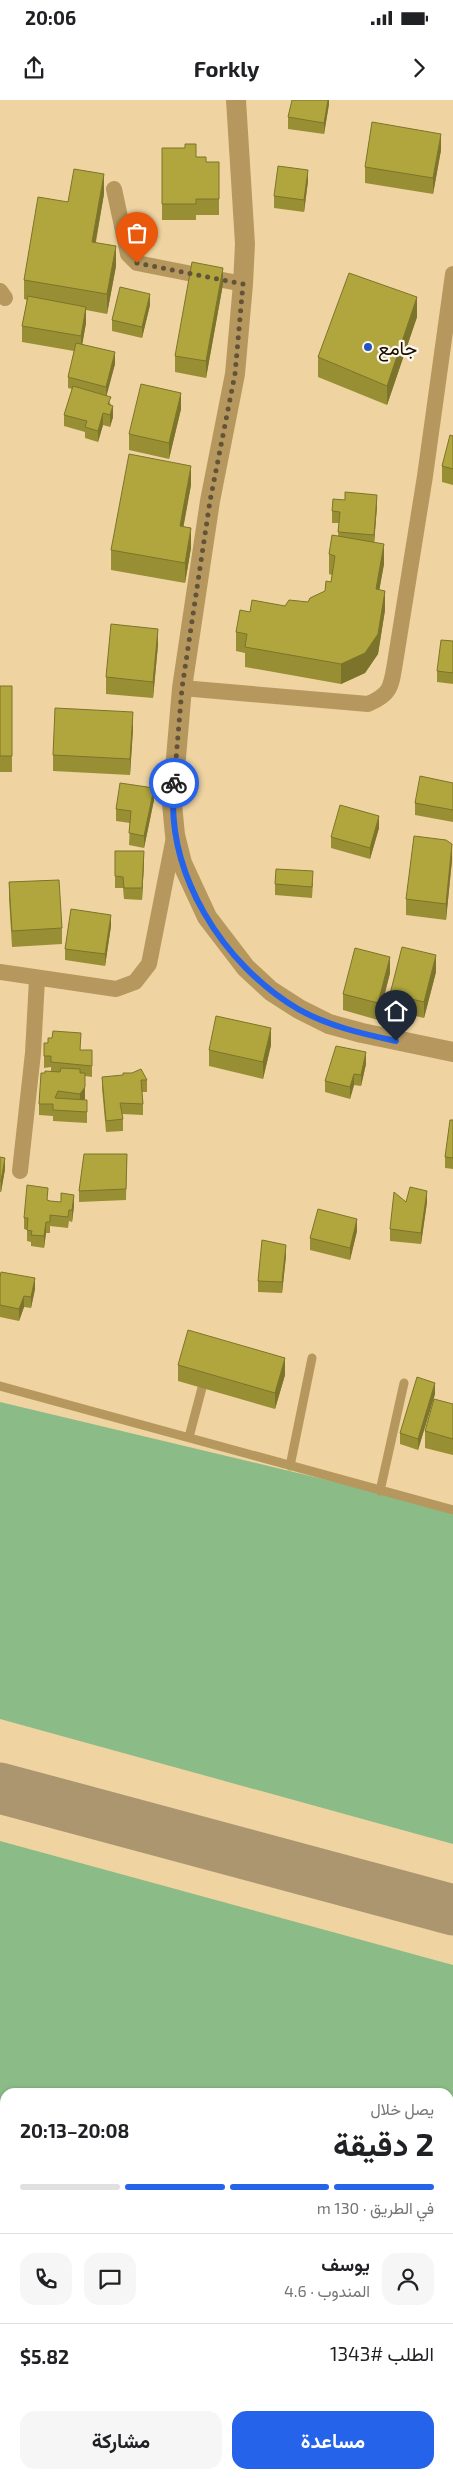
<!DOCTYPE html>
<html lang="ar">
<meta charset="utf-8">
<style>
:root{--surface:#fff;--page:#f6f6f6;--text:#202124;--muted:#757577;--line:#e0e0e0;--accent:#2563eb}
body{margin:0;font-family:"Exo 2",Vazirmatn,sans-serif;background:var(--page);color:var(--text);direction:rtl;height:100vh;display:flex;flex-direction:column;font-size:19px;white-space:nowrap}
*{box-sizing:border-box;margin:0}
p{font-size:16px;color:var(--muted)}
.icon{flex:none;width:28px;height:28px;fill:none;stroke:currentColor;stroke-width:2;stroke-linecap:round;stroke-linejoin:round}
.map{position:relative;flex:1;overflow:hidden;direction:ltr}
.drawer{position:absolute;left:0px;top:1988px;width:454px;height:391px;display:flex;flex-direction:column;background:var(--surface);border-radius:15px 15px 0 0;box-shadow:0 1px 4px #0004;direction:rtl}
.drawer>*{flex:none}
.pin{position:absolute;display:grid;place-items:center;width:42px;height:42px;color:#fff;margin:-51px -21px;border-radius:50% 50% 50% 0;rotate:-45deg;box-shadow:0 0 5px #0007}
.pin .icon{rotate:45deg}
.courier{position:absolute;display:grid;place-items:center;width:50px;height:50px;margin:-25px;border:4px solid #2563eb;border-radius:50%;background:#fff;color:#222;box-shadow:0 1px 6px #0007}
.overview em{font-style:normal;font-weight:700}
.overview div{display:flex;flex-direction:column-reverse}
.overview{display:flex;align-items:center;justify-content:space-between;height:85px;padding:0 20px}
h1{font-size:32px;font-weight:700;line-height:38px}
.bar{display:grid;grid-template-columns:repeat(4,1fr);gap:8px 5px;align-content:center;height:60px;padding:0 20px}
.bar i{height:6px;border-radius:4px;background:var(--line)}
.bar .selected{background:var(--accent)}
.bar p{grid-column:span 4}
.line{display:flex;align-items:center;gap:12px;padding:0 20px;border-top:1px solid var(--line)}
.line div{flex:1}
.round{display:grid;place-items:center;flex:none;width:52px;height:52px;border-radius:15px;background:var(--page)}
.action{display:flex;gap:10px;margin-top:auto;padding:10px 20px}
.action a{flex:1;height:58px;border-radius:15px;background:var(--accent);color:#fff;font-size:20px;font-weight:700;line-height:58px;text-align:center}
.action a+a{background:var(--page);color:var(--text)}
.status{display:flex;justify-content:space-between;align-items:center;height:35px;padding:0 25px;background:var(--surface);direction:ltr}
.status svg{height:14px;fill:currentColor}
header{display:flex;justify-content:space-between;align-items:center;height:65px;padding:0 20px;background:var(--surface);font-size:22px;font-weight:700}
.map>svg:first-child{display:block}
.green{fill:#8bbb87}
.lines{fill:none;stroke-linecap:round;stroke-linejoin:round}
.taxiway{stroke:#ac9670;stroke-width:51}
.runway{stroke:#ac9670;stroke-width:129}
.service{stroke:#b6985f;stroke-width:9}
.minor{stroke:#b6985f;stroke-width:16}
.tertiary{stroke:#b6985f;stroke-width:20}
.wall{fill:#988f34}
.shaded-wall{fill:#7c742b}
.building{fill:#b1a63d;stroke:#7c742b}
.done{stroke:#625339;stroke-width:5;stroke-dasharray:0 9}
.route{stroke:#2563eb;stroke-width:6}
.poi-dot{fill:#2255c2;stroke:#fef8ee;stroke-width:2}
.labels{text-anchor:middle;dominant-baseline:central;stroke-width:4.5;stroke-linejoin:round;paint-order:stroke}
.poi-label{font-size:19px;fill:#160d00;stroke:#fef8ee;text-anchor:start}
</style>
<div class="status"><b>20:06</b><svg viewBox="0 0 49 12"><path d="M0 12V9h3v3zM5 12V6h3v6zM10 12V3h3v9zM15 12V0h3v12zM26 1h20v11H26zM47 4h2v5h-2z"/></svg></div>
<header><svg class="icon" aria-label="forward" viewBox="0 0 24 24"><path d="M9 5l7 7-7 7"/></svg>Forkly<svg class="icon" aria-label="share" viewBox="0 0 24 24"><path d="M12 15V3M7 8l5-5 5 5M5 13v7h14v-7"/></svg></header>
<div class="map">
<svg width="453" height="2378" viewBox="0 0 453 2378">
<rect width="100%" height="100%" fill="#efd4a2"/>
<path class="green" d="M0 1302 453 1410V1744L0 1619Z
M0 1741 453 1865V2146H449V1992H5V2080L0 2078Z
M5 2270V2374H402L408 2378H0V2273Z"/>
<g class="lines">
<path class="taxiway" d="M0 1688 453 1810
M449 2230 453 2229"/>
<path class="runway" d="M0 2177 5 2178
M449 2296 453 2297"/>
<path class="service" d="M0 1286 453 1410
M189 1337 203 1284
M290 1366 312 1258
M380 1391 404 1283"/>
<path class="minor" d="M114 89 128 154 137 163 243 184
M0 191 5 198
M182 588 368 604C391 594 391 587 395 563L425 376 453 174
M0 872 116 889 135 882 149 864 174 737
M20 1071 33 953 37 879"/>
<path class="tertiary" d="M236 0 245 144 243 184 235 274 210 401 182 588 172 704 175 735 182 763 207 817 246 868 271 891 299 909 329 924 362 933 453 952"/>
</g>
<path class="wall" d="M329 0V4L324 34 288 29V17Z
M162 48 196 57 206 62H219V115H196V120H162Z
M441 50 433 94 365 83V67Z
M308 81 304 112 274 108V96Z
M104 94 96 142 116 166 107 214 86 210V223L82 244 115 264 106 295 111 305 113 317 110 327 103 325 98 342 85 338V332L64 326V315L72 289 68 288V277L74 251 22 242V226L27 200 24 199V180L68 102Z
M223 184 206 278 175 272V256Z
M150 205 142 238 112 231V220Z
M417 217 387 305 318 277V257Z
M181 309 169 359 129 350V334Z
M453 336V385L442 382V366Z
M191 385 183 427 191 448 185 483 111 470V450Z
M377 406 374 442 384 464 379 490 385 510 378 554 365 573 341 584 245 567V553L236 551V532L250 512 308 502 325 491 331 482 332 475 329 474V454L338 436 339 423H332V411Z
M453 541V584L437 582V571Z
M158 545 153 598 106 594V577Z
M0 586H12V672H0Z
M133 629 130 675 53 671V655Z
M453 683V722L415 715V703Z
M154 700 144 748 129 745 130 723 116 721V709Z
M379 728 370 759 331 748V737Z
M115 751 144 762 142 800 124 799 123 788H115Z
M452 760 446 820 406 815V799Z
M9 782 62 828V844L12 847 9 799Z
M313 783 312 798 275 795V784Z
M111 826 105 866 65 860V849Z
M436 872 424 918 390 910V894Z
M390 873 378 920 343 910V894Z
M44 943 80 950H92V977L85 976 84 999 87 1011V1023L53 1021V1016L39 1015V1004L45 973 51 971V967L44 968Z
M271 945 263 979 209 966V950Z
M366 964 361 986 354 985 350 999 325 992V981Z
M102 977 147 980V992H142L143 1004V1015L122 1014 123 1019V1031L106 1032 102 988Z
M453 1020V1069L445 1068V1057Z
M127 1054 126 1100 79 1102V1091Z
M0 1057 5 1069 1 1092H0Z
M48 1101 74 1106 72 1122 69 1121 68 1128 50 1126V1133H46L44 1148 31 1146V1142L27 1141V1130L24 1129V1118Z
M406 1102H427L421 1144 390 1141V1129Z
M357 1131 350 1160 310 1150V1138Z
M286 1156 282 1193 258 1192V1181Z
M0 1177 35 1189 31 1208 24 1207 19 1221 0 1217Z
M178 1265 285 1275 275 1309 178 1281Z
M435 1294 418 1350 400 1344V1333Z
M453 1304V1355L425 1348V1331Z"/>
<path class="shaded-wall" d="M328 0H329V4L324 34V23Z
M441 34V50L433 94V78Z
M308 70V81L304 112V100Z
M104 74V94L92 161V142Z
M116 146V166L107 214V194Z
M223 168V184L206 278V261Z
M150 194V205L142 238V227Z
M417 197V217L387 305V286Z
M86 207V223L81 252V236Z
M115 252V264L106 298V287Z
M181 293V309L169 359V343Z
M113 306V317L110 327V315Z
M103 313V325L98 342V331Z
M191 366V385L180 446V426Z
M377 395V406L374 446V435Z
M191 428V448L185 483V463Z
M384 444V464L376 509V489Z
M385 491V510L378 554 365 573 341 584V564Z
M158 529V545L153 598V582Z
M133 612V629L130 675V659Z
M154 688V700L144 748V736Z
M379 716V728L370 759V748Z
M452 744V760L446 820V804Z
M144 751V762L142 800V788Z
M111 815V826L105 866V854Z
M436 855V872L424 918V902Z
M390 857V873L378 920V903Z
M271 928V945L263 979V962Z
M366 952V964L361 986V975Z
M85 973V999L80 1006V994Z
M354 974V985L350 999V987Z
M5 1058V1069L1 1092V1081Z
M427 1091V1102L421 1144V1133Z
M74 1095V1106L72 1122V1110Z
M357 1119V1131L350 1160V1148Z
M46 1122V1133L44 1148V1136Z
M286 1145V1156L282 1193V1182Z
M35 1178V1189L31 1208V1197Z
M24 1196V1207L19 1221V1209Z
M285 1258V1275L275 1309V1293Z
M435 1283V1294L418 1350V1339Z"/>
<path class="building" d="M292 0H328L324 23 288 17Z
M372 22 441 34 433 78 365 67Z
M185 44H196V57H206V62H219V99H196V104H162V48H185Z
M278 66 308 70 304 100 274 96Z
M74 69 104 74 92 142 116 146 107 194 24 180 38 97 68 102Z
M192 162 223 168 206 261 175 256Z
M349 173 417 197 387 286 318 257Z
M120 187 150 194 142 227 112 220Z
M28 196 86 207 81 236 22 226Z
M76 243 115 252 106 287 68 277Z
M141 284 181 293 169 343 129 334Z
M73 286 111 297 108 304 113 306 110 315 103 313 98 331 85 327 87 321 64 315Z
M450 335 453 336V369L442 366Z
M129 354 191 366 180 426 191 428 185 463 111 450Z
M345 392 377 395 374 435 338 432 340 412 332 411 333 399 345 400Z
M332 435 384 444 376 489 385 491 378 534 365 553 341 564 245 547 247 534 236 532 240 510 250 512 252 500 285 506 289 500 308 502 310 498 325 491 326 481 331 482 335 456 329 454Z
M111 524 158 529 153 582 106 577Z
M441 540 453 541V573L437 571Z
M0 586H12V656H0Z
M55 608 133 612 130 659 53 655Z
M420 676 453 683V710L415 703Z
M120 683 154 688 144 736 129 733 131 711 116 709Z
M340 705 379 716 370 748 331 737Z
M414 736 446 740 452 744 446 804 406 799Z
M115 751H144L142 788H124L123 777 115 776Z
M276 769 313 771 312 787 275 784Z
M59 780 62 828 12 831 9 782Z
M71 809 111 815 105 854 65 849Z
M402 847 436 855 424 902 390 894Z
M355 848 390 857 378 903 343 894Z
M216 916 271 928 263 962 209 950Z
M53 931 81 933 80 950H92V966L51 962V956H44V943H48V938H52Z
M336 946 366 952 361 975 354 974 350 987 325 981Z
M61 968 80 969V973H85V987L80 994 58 991 55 998 87 1000V1012L53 1010V1004H39L41 973H45V971L60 972Z
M141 969 147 980H141L143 1004 120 1003 123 1019 106 1021 102 977 123 975V973H132Z
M450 1020H453V1058L445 1057Z
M84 1054H127L126 1089 79 1091Z
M0 1057 5 1058 1 1081H0Z
M27 1085 48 1088 47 1100 50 1101 61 1102V1093L74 1095 72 1110H69L68 1117 50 1115V1122H46L44 1136 31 1135 32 1131 27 1130 28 1118H24Z
M410 1087 427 1091 421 1133 390 1129 394 1092 406 1102Z
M318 1109 357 1119 350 1148 310 1138Z
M262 1140 286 1145 282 1182 258 1181Z
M1 1172 35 1178 31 1197 24 1196 19 1209 0 1205V1177Z
M188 1230 285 1258 275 1293 178 1265Z
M417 1277 435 1283 418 1339 400 1333Z
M434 1299 453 1304V1339L425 1331Z"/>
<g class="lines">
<path class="done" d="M137 163 243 184 235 274 210 401 182 588 174 683"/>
<path class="route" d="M174 683C165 773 222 864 298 909 328 926 363 934 396 941"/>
</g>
<circle class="poi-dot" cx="368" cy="247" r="5"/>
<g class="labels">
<g class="poi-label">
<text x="378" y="247">جامع</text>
</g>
</g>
</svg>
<div class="pin" style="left:137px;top:163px;background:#ea580c"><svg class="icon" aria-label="bag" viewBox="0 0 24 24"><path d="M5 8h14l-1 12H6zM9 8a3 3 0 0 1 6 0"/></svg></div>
<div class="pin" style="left:396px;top:941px;background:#1f2937"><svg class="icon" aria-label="home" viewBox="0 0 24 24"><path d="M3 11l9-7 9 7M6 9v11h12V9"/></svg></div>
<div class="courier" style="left:174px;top:683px"><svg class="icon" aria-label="bike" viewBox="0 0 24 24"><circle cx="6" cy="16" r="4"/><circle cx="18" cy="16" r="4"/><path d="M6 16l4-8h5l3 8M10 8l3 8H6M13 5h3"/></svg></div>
<section class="drawer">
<div class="overview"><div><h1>2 دقيقة</h1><p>يصل خلال</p></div><em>20:08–20:13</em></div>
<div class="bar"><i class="selected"></i><i class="selected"></i><i class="selected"></i><i></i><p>في الطريق · 130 m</p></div>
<div class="line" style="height:90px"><a class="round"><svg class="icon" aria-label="person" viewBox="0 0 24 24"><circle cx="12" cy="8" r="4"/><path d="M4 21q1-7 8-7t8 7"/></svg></a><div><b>يوسف</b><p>المندوب · 4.6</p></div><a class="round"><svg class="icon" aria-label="chat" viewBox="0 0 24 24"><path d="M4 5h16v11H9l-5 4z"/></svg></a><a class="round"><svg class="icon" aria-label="phone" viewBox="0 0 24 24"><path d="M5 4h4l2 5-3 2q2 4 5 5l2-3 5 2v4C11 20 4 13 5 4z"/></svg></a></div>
<div class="line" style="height:65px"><div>الطلب #1343</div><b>$5.82</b></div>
<div class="action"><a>مساعدة</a><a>مشاركة</a></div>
</section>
</div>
